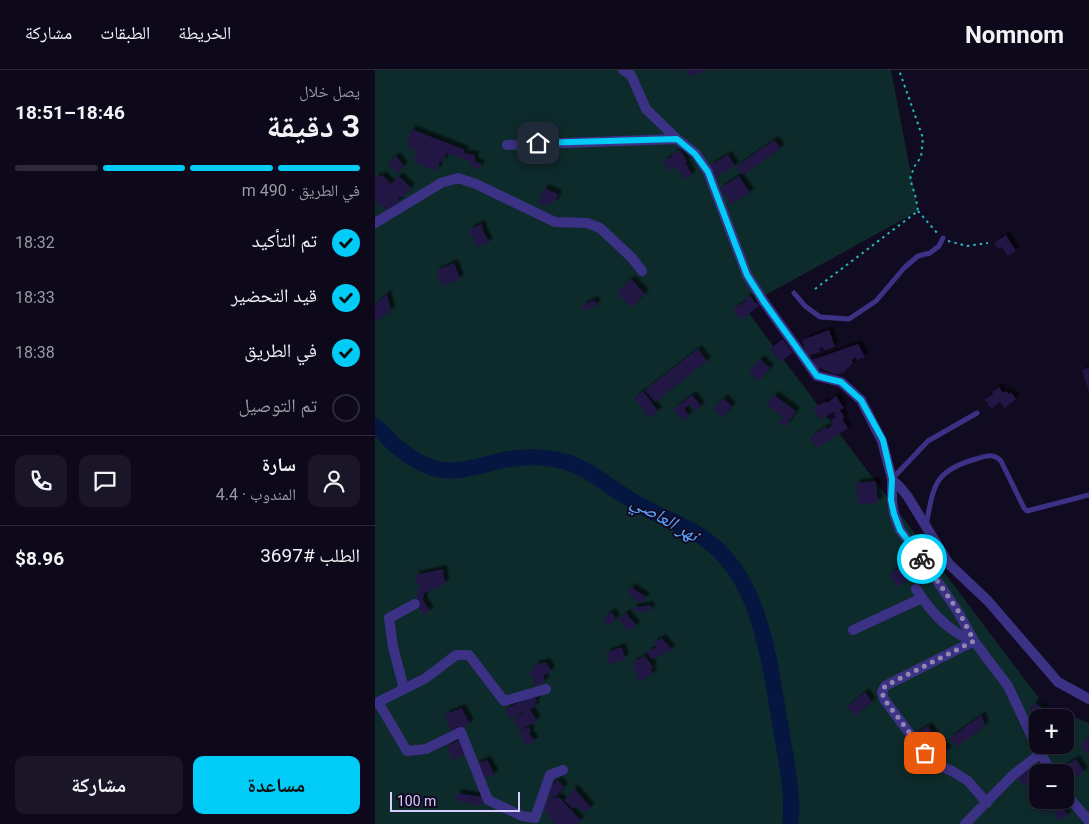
<!DOCTYPE html>
<html lang="ar">
<meta charset="utf-8">
<style>
:root{--surface:#0d081a;--page:#1b1627;--text:#f1f3f6;--muted:#9a9aa2;--line:#2d2939;--accent:#00ccf7}
body{margin:0;font-family:Roboto,"Noto Naskh Arabic",sans-serif;background:var(--page);color:var(--text);direction:rtl;height:100vh;display:flex;flex-direction:column;font-size:19px;white-space:nowrap}
*{box-sizing:border-box;margin:0}
p{font-size:16px;color:var(--muted)}
.icon{flex:none;width:28px;height:28px;fill:none;stroke:currentColor;stroke-width:2;stroke-linecap:round;stroke-linejoin:round}
.map{position:relative;flex:1;overflow:hidden;direction:ltr}
.panel{display:flex;flex-direction:column;background:var(--surface);width:375px}
.panel>*{flex:none}
.buttons{position:absolute;left:654px;top:639px;display:grid;gap:10px}
.buttons a{display:grid;place-items:center;width:45px;height:45px;border-radius:10px;background:var(--surface);box-shadow:0 2px 8px #0003,0 0 0 1px var(--line);font-size:25px}
.scale{position:absolute;left:15px;bottom:12px;width:130px;box-sizing:border-box;padding-left:5px;border:2px solid #d6ccff;border-top:0;font-size:14px;line-height:18px;white-space:nowrap;color:#d6ccff;-webkit-text-stroke:4px #110b22;paint-order:stroke}
.pin{position:absolute;display:grid;place-items:center;width:42px;height:42px;color:#fff;margin:-21px;border-radius:10px;box-shadow:0 2px 8px #0006}
.courier{position:absolute;display:grid;place-items:center;width:50px;height:50px;margin:-25px;border:4px solid #00ccf7;border-radius:50%;background:#fff;color:#222;box-shadow:0 1px 6px #0007}
.overview em{font-style:normal;font-weight:700}
.overview div{display:flex;flex-direction:column-reverse}
.overview{display:flex;align-items:center;justify-content:space-between;height:85px;padding:0 15px}
h1{font-size:32px;font-weight:700;line-height:38px}
.bar{display:grid;grid-template-columns:repeat(4,1fr);gap:8px 5px;align-content:center;height:60px;padding:0 15px}
.bar i{height:6px;border-radius:4px;background:var(--line)}
.bar .selected{background:var(--accent)}
.bar p{grid-column:span 4}
.line{display:flex;align-items:center;gap:12px;padding:0 15px;border-top:1px solid var(--line)}
.line div{flex:1}
.round{display:grid;place-items:center;flex:none;width:52px;height:52px;border-radius:10px;background:var(--page)}
ol{padding:0 15px;list-style:none}
li{display:flex;align-items:center;gap:15px;height:55px}
li p{margin-inline-start:auto}
li .icon{padding:5px;border-radius:50%;background:var(--accent);color:#111;stroke-width:4}
li:last-child{color:var(--muted)}
li i{width:28px;height:28px;border:2px solid var(--line);border-radius:50%}
.action{display:flex;gap:10px;margin-top:auto;padding:10px 15px}
.action a{flex:1;height:58px;border-radius:10px;background:var(--accent);color:#111;font-size:20px;font-weight:700;line-height:58px;text-align:center}
.action a+a{background:var(--page);color:var(--text)}
header{display:flex;align-items:center;gap:30px;box-sizing:border-box;height:70px;padding:0 25px;background:var(--surface);border-bottom:1px solid var(--line)}
header strong{font-size:24px}
nav{display:flex;gap:28px;margin-inline-start:auto;font-size:18px}
main{display:flex;flex:1;min-height:0}
.map>svg:first-child{display:block}
.green{fill:#0e2b2c;fill-rule:evenodd}
.lines{fill:none;stroke-linecap:round;stroke-linejoin:round}
.river{stroke:#051641;stroke-width:16}
.building{fill:#231644;filter:url(#shadow)}
.path{stroke:#23babc;stroke-width:2;stroke-dasharray:2.5 4;stroke-linecap:butt}
.lane{stroke:#3b3285;stroke-width:5}
.street{stroke:#3b3285;stroke-width:10}
.done{stroke:#9188b2;stroke-width:5;stroke-dasharray:0 9}
.route{stroke:#00ccf7;stroke-width:6}
.labels{text-anchor:middle;dominant-baseline:central;stroke-width:4;stroke-linejoin:round;paint-order:stroke}
.water-label{font-size:19px;font-style:italic;fill:#5aa6ff;stroke:#110b22}
</style>
<header>
<strong>Nomnom</strong>
<nav><a>الخريطة</a><a>الطبقات</a><a>مشاركة</a></nav>
</header>
<main>
<div class="map">
<svg width="714" height="754" viewBox="0 0 714 754">
<defs>
<filter id="shadow"><feDropShadow dx="4" dy="-4" stdDeviation="1" flood-color="#0009"/></filter>
</defs>
<rect width="100%" height="100%" fill="#110b22"/>
<path class="green" d="M0 0H516L543 141 369 237 669 635 714 653V754H0ZM662 648H690V675H662ZM662 702H690V730H662Z"/>
<g class="lines">
<path class="river" d="M0 356C8 362 14 370 22 377 32 385 45 394 58 398 84 406 109 393 135 389 153 386 170 387 188 391 215 398 238 421 263 434 285 447 309 454 330 469 386 508 394 591 405 653 409 680 420 728 415 754"/>
</g>
<path class="building" d="M312 0H328L329 2 313 6Z
M36 59 90 80 88 83 100 85 99 92 105 93V99L95 96 96 92 71 83 68 92 65 91 62 101 45 95 38 90 43 83 32 76Z
M399 70 406 78 368 105 361 97Z
M305 80 312 91 310 92 317 105 310 109 300 97 294 101 288 91 299 86 297 85Z
M353 85 360 96 340 108 334 96Z
M21 86 29 96 22 103 13 93Z
M7 105 16 114 24 106 36 118 29 126 23 128 25 131 12 140 0 131V107L1 106 3 108Z
M364 106 375 123 356 134 345 118Z
M169 118 183 124 179 134 174 132 172 136 163 133Z
M106 154 109 159H107L114 172 103 178 94 160Z
M631 165 641 181 633 186 627 177 623 179 619 173Z
M79 193 85 209 68 216 61 201Z
M256 209 270 224 256 237 242 223Z
M12 224 16 240 2 251 0 248V234Z
M375 226 380 233 382 232 384 236 366 250 358 239 371 231 370 229Z
M219 230 222 235 210 241 207 236Z
M454 260 460 277 449 280 448 277 444 279 445 282 432 286 427 270Z
M408 269 418 283 405 292 395 278Z
M483 274 490 287 482 290 480 287 477 290 478 293 469 302 461 305 445 298 443 299 437 290Z
M323 279 332 291 280 332 270 320Z
M385 289 395 298 384 311 374 302Z
M714 298V322L707 300Z
M624 317 628 323 631 321 634 324 636 322 641 329 630 338 625 332 616 339 615 336 613 337V333L609 330 618 324 617 322Z
M268 321 283 341 275 348 259 328Z
M317 325 326 336 320 341 315 334 309 339 314 345 307 350 298 339Z
M399 325 421 341 410 357 404 353 408 347 392 335Z
M461 326 469 338 465 340 470 348 467 349 473 358 442 378 435 368 450 357 452 359 458 355 456 350 461 347 459 346 461 344 458 342 445 350 438 338 451 331 452 333Z
M349 328 357 337 347 347 339 338Z
M501 411 503 433 483 434 481 413Z
M528 495 536 507 522 517 514 505Z
M68 499 70 514 49 523 48 530 55 541 48 545 41 531 45 515 41 513 40 505Z
M256 517 271 527 265 533 252 523Z
M275 535 276 541 260 542 257 538Z
M237 542 241 549 233 556 230 552V546Z
M251 543 262 556 252 561 244 549Z
M287 568 297 580 276 589 272 582 282 577 278 573Z
M247 577 250 589 234 594 231 583Z
M270 586 278 597 276 600 278 604 264 612 257 593Z
M171 592 176 601 168 606 170 612 160 616 158 611 159 607H157L154 603 159 599V595Z
M490 622 497 632 480 646 472 637Z
M159 625 162 631 159 634 161 637 156 638 136 649 130 639Z
M660 632 678 648H663L654 639Z
M87 638 95 654 77 662 69 645Z
M155 639 162 651 145 660 138 650Z
M607 645 610 656 581 677 575 668Z
M553 656 561 668 547 677 539 665Z
M154 657 156 660 154 663 160 671 151 675 144 662Z
M714 667V685L705 676Z
M86 669 92 684 77 690 72 676Z
M564 669 573 681 559 690 551 678Z
M701 689 709 702 694 711 686 698Z
M112 690 120 705 108 708 101 694Z
M660 693 667 702H662V706L649 716 642 707Z
M183 710 189 717 181 727 176 725 171 729 166 722Z
M199 718 216 738 209 742 203 736 198 739 189 730 197 724 196 722Z
M82 723 109 727 106 736 81 730Z
M662 724V730H684L685 732 669 743 657 728Z
M176 727 182 728 184 727 206 751 201 754H179L168 737Z
M686 736 693 745 685 751 678 742Z"/>
<g class="lines">
<path class="path" d="M543 141 563 164
M573 171 592 176 613 173
M440 219 543 141 541 128 535 109 539 97 546 87 548 68 524 0"/>
<path class="lane" d="M419 223 430 236 445 247 474 249 501 231 530 197 543 186 555 183 564 176 568 168
M517 409 553 371 602 343
M551 455C559 416 558 401 601 389 611 386 618 383 626 391L649 438 652 441 714 425"/>
<path class="street" d="M248 0 256 5 271 39 302 69 321 84 333 102 372 205 389 232 442 306 466 312 486 330 507 371 517 409V430L519 444 525 460 551 494 583 542 599 571 633 616 665 684 678 702
M132 75 302 69
M0 153 66 113 83 108 101 114 180 152 212 153 225 158 257 188 267 201
M517 410 525 417 533 427 574 494 613 531 683 612 714 629
M541 519C555 541 575 563 599 571
M478 560 547 528
M599 571 510 616 507 622 509 629 549 683 562 695 577 701 593 711 612 733
M29 619 18 577 14 548 40 534
M3 632 51 608 81 585H94L129 631 171 619
M0 633 3 632 32 681 51 679 86 662 113 730 147 746 160 748 175 705 188 700
M690 723 714 751
M590 754 638 705 665 684"/>
</g>
<g class="lines">
<path class="done" d="M547 489 584 542 599 571 510 616 507 622 509 629 550 683"/>
<path class="route" d="M163 73 302 69 320 84 333 102 372 205 389 232 442 306 466 312 486 330 508 370 517 409 516 430 519 444 525 460 547 489"/>
</g>
<g class="labels">
<g class="water-label">
<text transform="translate(290 448) rotate(30)">نهر العاصي</text>
</g>
</g>
</svg>
<div class="buttons">
<a>+</a>
<a>−</a>
</div>
<div class="scale">100 m</div>
<div class="pin" style="left:550px;top:683px;background:#ea580c"><svg class="icon" aria-label="bag" viewBox="0 0 24 24"><path d="M5 8h14l-1 12H6zM9 8a3 3 0 0 1 6 0"/></svg></div>
<div class="pin" style="left:163px;top:73px;background:#1f2937"><svg class="icon" aria-label="home" viewBox="0 0 24 24"><path d="M3 11l9-7 9 7M6 9v11h12V9"/></svg></div>
<div class="courier" style="left:547px;top:489px"><svg class="icon" aria-label="bike" viewBox="0 0 24 24"><circle cx="6" cy="16" r="4"/><circle cx="18" cy="16" r="4"/><path d="M6 16l4-8h5l3 8M10 8l3 8H6M13 5h3"/></svg></div>
</div>
<section class="panel">
<div class="overview"><div><h1>3 دقيقة</h1><p>يصل خلال</p></div><em>18:46–18:51</em></div>
<div class="bar"><i class="selected"></i><i class="selected"></i><i class="selected"></i><i></i><p>في الطريق · 490 m</p></div>
<ol>
<li><svg class="icon" aria-label="check" viewBox="0 0 24 24"><path d="M5 12l5 5 9-10"/></svg>تم التأكيد<p>18:32</p></li>
<li><svg class="icon" aria-label="check" viewBox="0 0 24 24"><path d="M5 12l5 5 9-10"/></svg>قيد التحضير<p>18:33</p></li>
<li><svg class="icon" aria-label="check" viewBox="0 0 24 24"><path d="M5 12l5 5 9-10"/></svg>في الطريق<p>18:38</p></li>
<li><i></i>تم التوصيل</li>
</ol>
<div class="line" style="height:90px"><a class="round"><svg class="icon" aria-label="person" viewBox="0 0 24 24"><circle cx="12" cy="8" r="4"/><path d="M4 21q1-7 8-7t8 7"/></svg></a><div><b>سارة</b><p>المندوب · 4.4</p></div><a class="round"><svg class="icon" aria-label="chat" viewBox="0 0 24 24"><path d="M4 5h16v11H9l-5 4z"/></svg></a><a class="round"><svg class="icon" aria-label="phone" viewBox="0 0 24 24"><path d="M5 4h4l2 5-3 2q2 4 5 5l2-3 5 2v4C11 20 4 13 5 4z"/></svg></a></div>
<div class="line" style="height:65px"><div>الطلب #3697</div><b>$8.96</b></div>
<div class="action"><a>مساعدة</a><a>مشاركة</a></div>
</section>
</main>
